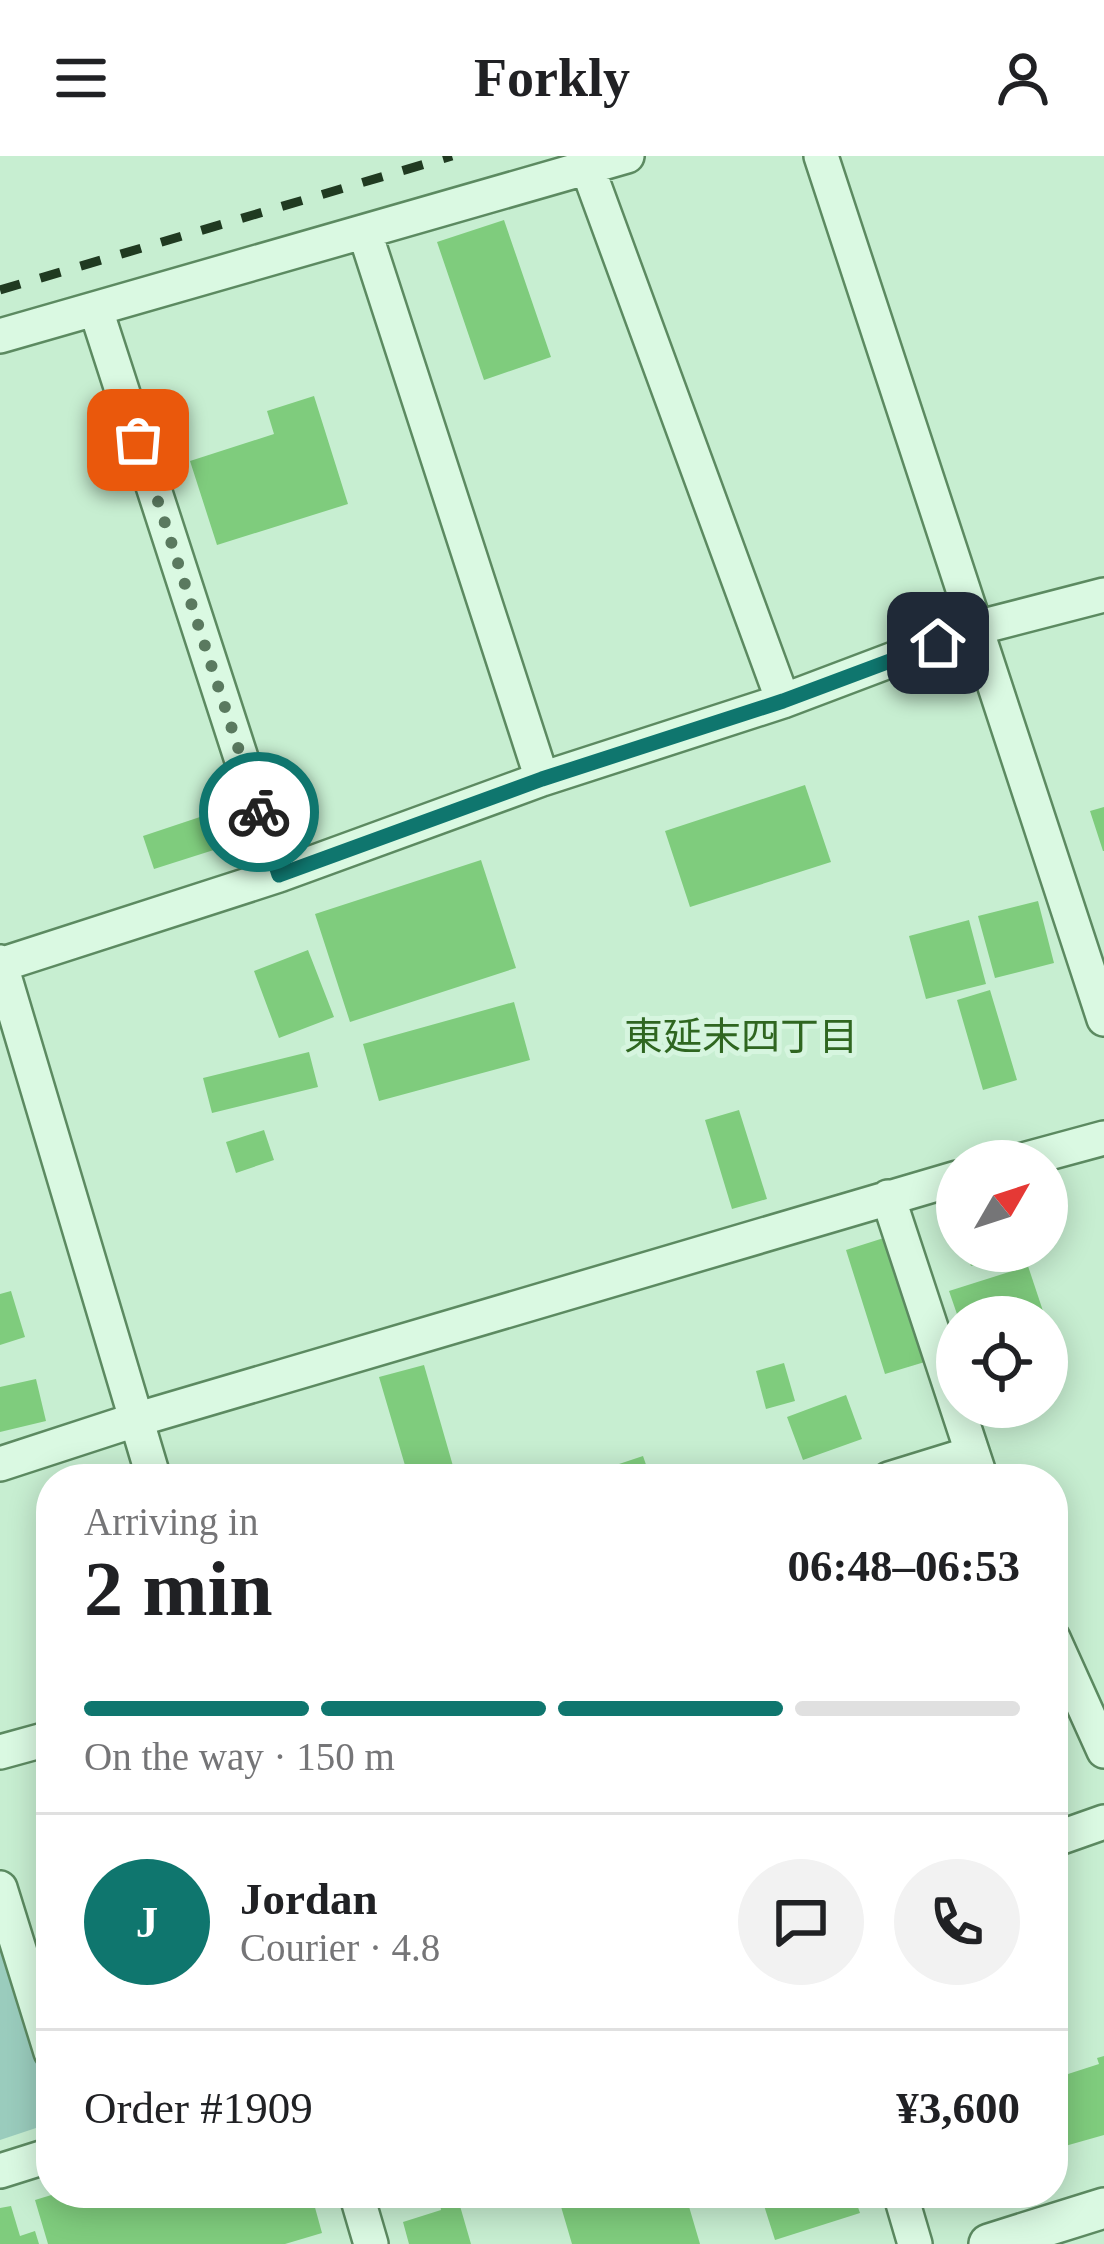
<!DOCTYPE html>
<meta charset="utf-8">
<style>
:root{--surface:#fff;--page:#f2f2f2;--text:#202124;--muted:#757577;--line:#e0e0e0;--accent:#0f766e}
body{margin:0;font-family:"Times New Roman","Noto Sans JP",serif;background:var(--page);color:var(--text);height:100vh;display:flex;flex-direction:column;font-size:45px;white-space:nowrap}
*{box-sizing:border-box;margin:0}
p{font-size:39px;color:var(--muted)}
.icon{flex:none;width:66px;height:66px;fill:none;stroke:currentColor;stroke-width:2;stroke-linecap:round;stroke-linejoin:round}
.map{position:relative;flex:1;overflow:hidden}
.sheet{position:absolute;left:36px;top:1308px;width:1032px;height:744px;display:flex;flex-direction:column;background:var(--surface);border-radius:48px;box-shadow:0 6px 30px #0003}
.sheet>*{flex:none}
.needle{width:78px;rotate:51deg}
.fabs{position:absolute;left:936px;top:984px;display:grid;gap:24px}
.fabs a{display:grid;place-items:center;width:132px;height:132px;border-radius:50%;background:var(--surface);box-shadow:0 6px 30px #0003;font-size:60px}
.pin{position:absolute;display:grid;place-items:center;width:102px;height:102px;color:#fff;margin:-51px;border-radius:24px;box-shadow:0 6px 18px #0006}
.courier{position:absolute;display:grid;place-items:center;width:120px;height:120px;margin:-60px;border:9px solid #0f766e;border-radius:50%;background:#fff;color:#222;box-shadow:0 3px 15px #0007}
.head em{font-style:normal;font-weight:700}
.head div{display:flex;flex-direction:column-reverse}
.head{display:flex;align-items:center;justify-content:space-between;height:204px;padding:0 48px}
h1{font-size:78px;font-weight:700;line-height:90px}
.bar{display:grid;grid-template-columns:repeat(4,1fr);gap:18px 12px;align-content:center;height:144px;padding:0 48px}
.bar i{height:15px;border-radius:9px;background:var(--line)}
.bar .active{background:var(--accent)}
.bar p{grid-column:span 4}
.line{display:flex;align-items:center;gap:30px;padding:0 48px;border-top:3px solid var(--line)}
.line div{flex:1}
.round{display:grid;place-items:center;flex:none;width:126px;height:126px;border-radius:63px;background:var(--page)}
header{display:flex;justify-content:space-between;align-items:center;height:156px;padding:0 48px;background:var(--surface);font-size:54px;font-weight:700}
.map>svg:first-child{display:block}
.green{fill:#9accbd}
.building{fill:#7fcc7d}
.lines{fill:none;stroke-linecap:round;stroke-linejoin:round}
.minor-casing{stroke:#5c8a61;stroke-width:38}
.tertiary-casing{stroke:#5c8a61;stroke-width:44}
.minor{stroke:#daf9e2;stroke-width:33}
.tertiary{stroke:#daf9e2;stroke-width:39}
.rail{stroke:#203a21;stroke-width:9;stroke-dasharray:21 21;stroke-linecap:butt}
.done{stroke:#5a795f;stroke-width:12;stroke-dasharray:0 21.6}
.route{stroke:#0f766e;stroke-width:15}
.labels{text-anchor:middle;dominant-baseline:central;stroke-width:10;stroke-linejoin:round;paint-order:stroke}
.neighbourhood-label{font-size:39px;fill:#2f6620;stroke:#d6f5df}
</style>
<header><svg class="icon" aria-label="menu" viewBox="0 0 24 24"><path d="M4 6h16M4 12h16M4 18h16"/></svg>Forkly<svg class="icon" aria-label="person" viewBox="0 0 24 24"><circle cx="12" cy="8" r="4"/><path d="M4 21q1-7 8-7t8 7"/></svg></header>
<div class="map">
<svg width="1104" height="2088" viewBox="0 0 1104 2088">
<rect width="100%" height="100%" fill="#c7eed1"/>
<path class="green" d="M0 1781 51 1939V1967L0 1984Z"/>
<path class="building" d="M504 64 551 201 484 224 437 86Z
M314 240 348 348 217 389 190 305 274 278 267 255Z
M805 629 831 706 690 751 665 675Z
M1104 651V695H1103L1090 655Z
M209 658 220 692 154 713 143 680Z
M481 704 516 812 350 866 315 758Z
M1038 745 1054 807 995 822 978 760Z
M969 764 986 828 926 843 909 780Z
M308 794 334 861 279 882 254 815Z
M990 834 1017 924 983 934 957 844Z
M514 846 530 904 379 945 363 888Z
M309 896 318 931 212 957 203 922Z
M739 954 767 1043 732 1053 705 964Z
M264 974 274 1004 236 1017 226 986Z
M890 1080 928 1205 885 1218 846 1094Z
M966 1095H1005L1007 1100 971 1110Z
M1028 1110 1045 1161H958L949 1135Z
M11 1135 25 1181 0 1189V1138Z
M784 1207 795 1245 766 1253 756 1215Z
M424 1209 455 1317 434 1323H409L379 1221Z
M36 1223 46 1265 0 1276V1231Z
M846 1239 862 1283 803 1304 787 1261Z
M643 1300 651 1323H577V1322Z
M1104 1900V1979L1058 1992 1053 1975V1913L1065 1909 1068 1918 1099 1908 1097 1902Z
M58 2037H311L322 2077 285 2088H48L35 2044Z
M557 2037H685L700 2088H572Z
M760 2037H853L860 2057 775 2084Z
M458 2043 471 2088H409L403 2066 441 2054 440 2047Z
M11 2050 20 2080 35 2075 39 2088H0V2052Z"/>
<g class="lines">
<defs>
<path id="minor" d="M821 0 1104 863
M588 13 783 545
M365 77 542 623
M96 154 279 719
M0 180 627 0
M0 806 154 1323
M0 809 279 719 542 623 783 545 976 472 1104 439
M1019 1005 1104 982
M888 1041 981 1323
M0 1308 135 1264 957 1022
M889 1323 970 1298
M1053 1482 1104 1595
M0 1596 51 1582
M1053 1684 1104 1666
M0 1732 51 1896
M0 2015 51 1999
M356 2037 371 2088
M900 2037 915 2088"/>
<path id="tertiary" d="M989 2088 1104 2052"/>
</defs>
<use href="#minor" class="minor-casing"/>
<use href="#tertiary" class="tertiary-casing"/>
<use href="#minor" class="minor"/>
<use href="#tertiary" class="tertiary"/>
<path class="rail" d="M0 134 452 0"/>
</g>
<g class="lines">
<path class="done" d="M138 284 259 656"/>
<path class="route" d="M259 656 279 719 542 623 783 545 938 487"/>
</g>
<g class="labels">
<g class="neighbourhood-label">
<text x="741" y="880">東延末四丁目</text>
</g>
</g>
</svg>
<div class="fabs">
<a><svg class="needle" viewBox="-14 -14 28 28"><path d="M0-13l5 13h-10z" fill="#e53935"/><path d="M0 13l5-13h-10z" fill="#757577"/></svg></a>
<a><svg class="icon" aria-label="locate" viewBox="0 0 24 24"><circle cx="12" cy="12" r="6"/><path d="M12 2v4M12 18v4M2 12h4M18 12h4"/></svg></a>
</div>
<div class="pin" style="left:138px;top:284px;background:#ea580c"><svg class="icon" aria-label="bag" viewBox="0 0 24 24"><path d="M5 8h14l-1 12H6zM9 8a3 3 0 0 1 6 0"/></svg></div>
<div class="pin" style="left:938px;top:487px;background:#1f2937"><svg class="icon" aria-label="home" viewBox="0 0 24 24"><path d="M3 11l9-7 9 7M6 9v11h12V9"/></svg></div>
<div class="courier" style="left:259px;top:656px"><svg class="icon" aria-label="bike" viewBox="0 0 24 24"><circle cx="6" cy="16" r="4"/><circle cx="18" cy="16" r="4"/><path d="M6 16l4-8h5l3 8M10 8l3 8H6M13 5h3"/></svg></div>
<section class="sheet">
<div class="head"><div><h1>2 min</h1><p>Arriving in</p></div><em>06:48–06:53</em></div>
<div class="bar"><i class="active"></i><i class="active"></i><i class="active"></i><i></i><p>On the way · 150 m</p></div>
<div class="line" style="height:216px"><b class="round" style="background:var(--accent);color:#fff">J</b><div><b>Jordan</b><p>Courier · 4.8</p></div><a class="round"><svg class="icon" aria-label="chat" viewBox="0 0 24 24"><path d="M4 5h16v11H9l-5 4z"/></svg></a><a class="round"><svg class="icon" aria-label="phone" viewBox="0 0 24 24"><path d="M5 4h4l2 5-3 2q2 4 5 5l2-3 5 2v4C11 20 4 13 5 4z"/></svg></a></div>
<div class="line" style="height:156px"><div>Order #1909</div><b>¥3,600</b></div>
</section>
</div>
